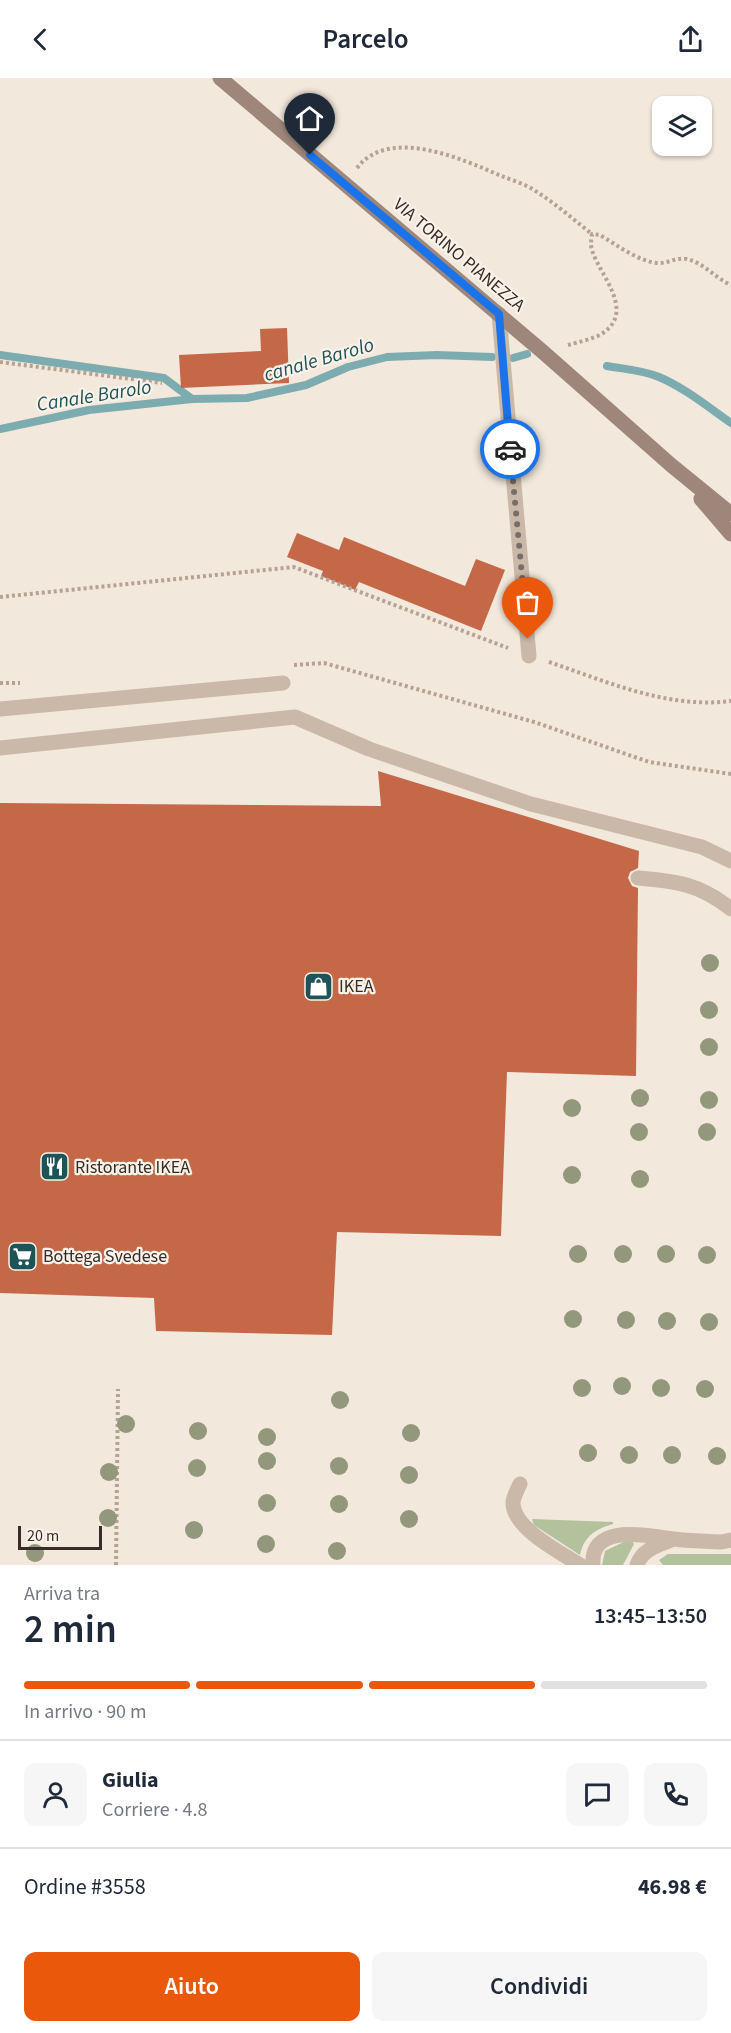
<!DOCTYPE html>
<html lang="it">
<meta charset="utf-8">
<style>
:root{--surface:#fff;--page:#f6f6f7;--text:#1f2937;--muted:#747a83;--line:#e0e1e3;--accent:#ea580c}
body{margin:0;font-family:"Source Sans 3",sans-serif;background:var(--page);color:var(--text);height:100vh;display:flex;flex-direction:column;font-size:22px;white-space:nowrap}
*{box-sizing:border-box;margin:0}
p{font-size:20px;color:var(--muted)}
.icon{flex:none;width:33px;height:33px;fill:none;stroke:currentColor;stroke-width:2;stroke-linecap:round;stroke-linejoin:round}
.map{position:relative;height:1487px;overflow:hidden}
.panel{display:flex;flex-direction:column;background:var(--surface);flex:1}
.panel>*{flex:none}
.buttons{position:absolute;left:652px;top:18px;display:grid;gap:12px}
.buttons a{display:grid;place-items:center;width:60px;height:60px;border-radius:12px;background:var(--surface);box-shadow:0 2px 4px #0004;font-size:30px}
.scale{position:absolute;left:18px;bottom:15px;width:84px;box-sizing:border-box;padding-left:6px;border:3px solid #372d28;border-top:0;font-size:16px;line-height:21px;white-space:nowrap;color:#372d28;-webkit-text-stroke:4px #f9f2e9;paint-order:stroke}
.pin{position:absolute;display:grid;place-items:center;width:51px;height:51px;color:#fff;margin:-62px -26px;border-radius:50% 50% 50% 0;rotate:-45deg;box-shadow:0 0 6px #0007}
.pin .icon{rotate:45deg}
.courier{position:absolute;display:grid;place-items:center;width:60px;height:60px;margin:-30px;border:4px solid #1a73e8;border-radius:50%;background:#fff;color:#222;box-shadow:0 2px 8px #0007}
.headline em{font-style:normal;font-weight:600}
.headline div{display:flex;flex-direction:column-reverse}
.headline{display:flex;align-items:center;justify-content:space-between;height:102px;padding:0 24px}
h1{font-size:39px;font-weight:600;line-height:45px}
.bar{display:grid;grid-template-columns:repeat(4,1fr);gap:9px 6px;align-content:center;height:72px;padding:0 24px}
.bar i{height:8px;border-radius:4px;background:var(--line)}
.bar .on{background:var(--accent)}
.bar p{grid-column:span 4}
.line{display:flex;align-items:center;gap:15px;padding:0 24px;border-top:2px solid var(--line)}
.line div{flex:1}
.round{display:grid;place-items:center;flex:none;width:63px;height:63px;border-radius:12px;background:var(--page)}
.button{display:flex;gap:12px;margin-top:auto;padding:12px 24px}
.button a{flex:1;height:69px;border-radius:12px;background:var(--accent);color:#fff;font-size:24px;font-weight:600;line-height:69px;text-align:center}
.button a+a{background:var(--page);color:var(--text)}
header{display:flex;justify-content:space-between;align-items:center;height:78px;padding:0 24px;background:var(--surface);font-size:27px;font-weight:600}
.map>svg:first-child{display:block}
.green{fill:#b4c19d}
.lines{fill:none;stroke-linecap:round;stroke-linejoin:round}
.stream{stroke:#7cacaf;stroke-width:8}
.building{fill:#c46848}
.path{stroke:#b6a293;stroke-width:4;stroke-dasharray:3 3;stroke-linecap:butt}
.lane{stroke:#cab8a8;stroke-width:15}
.street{stroke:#cab8a8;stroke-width:15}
.secondary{stroke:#9e877a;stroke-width:15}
.tree{fill:#93977b}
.done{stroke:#786e67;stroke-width:6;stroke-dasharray:0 10.8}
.route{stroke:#1a73e8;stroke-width:8}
.labels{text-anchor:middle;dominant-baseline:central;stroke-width:4.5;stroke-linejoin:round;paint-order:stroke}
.street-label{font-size:18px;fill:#372d28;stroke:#f9f2e9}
.poi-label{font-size:18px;fill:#372d28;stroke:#f9f2e9;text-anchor:start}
.water-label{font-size:20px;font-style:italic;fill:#1e5358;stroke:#f9f2e9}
</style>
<header><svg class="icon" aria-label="back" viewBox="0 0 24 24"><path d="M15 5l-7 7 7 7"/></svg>Parcelo<svg class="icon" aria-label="share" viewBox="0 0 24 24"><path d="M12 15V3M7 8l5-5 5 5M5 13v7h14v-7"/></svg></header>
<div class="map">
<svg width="731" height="1487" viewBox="0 0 731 1487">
<rect width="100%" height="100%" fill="#f2e8dc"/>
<path class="green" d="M532 1441 613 1444V1446C596 1451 584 1458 580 1477L534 1447Z
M630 1461 634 1466 623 1487H602L605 1473Z
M668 1476H731V1487H663L659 1482Z"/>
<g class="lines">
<path class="stream" d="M0 277 164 300 192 321
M513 280 527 276
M607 288C624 291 643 292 659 299 685 310 708 329 731 345
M0 351 89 332 192 321 247 320 306 307 348 289 387 279 437 277 492 279"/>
</g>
<path class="building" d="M287 250 289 305 181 310 179 277 261 273 260 251Z
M297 455 339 472 344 459 465 508 476 481 505 492 481 553 359 504 355 512 321 498 323 493 287 479Z
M378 693 639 773 638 790 630 794 628 800 632 808 638 810 636 998 507 994 501 1158 337 1154 332 1257 156 1253 154 1220 0 1215V725L381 728Z"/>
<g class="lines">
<path class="path" d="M357 90C389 48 462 81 499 97 511 102 526 106 537 114 556 126 574 142 592 156
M568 267C578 264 594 261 603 255 635 233 601 198 593 175 590 168 591 163 592 156L600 157C615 166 641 185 659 185 669 185 677 179 687 181 704 185 715 200 731 207
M0 284 162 305
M0 519 294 489 508 570
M549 584C608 604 668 631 731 623
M294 587 324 585 534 644 649 684 731 696
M0 605H20
M116 1487 118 1311"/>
<path class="lane" d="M0 631 283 605
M0 670 295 639 369 671 531 726 702 769 731 783
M638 800C676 803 700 806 731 831
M520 1406C517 1412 514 1418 513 1424 512 1450 560 1474 580 1487
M593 1487C590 1444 648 1458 674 1461 689 1463 705 1463 721 1464L731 1462
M637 1487C642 1471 659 1467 674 1461"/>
<path class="street" d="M499 236 529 578"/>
<path class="secondary" d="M220 0 543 274 671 387 731 436
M701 421 731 456"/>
</g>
<g class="tree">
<circle cx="710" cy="885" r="9"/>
<circle cx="709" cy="932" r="9"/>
<circle cx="709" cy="969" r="9"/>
<circle cx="640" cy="1020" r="9"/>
<circle cx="709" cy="1022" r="9"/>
<circle cx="572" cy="1030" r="9"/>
<circle cx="639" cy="1054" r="9"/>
<circle cx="707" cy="1054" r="9"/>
<circle cx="572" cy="1097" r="9"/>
<circle cx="640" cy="1101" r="9"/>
<circle cx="578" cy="1176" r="9"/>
<circle cx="623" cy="1176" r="9"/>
<circle cx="666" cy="1176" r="9"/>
<circle cx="707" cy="1177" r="9"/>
<circle cx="573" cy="1241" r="9"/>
<circle cx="626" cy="1242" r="9"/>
<circle cx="667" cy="1243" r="9"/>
<circle cx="709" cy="1244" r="9"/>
<circle cx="622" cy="1308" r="9"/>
<circle cx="582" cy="1310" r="9"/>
<circle cx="661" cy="1310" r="9"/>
<circle cx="705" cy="1311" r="9"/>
<circle cx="340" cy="1322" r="9"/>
<circle cx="126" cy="1346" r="9"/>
<circle cx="198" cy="1353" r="9"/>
<circle cx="411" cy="1355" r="9"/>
<circle cx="267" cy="1359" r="9"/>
<circle cx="588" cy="1375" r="9"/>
<circle cx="629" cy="1377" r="9"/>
<circle cx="672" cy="1377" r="9"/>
<circle cx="717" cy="1378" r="9"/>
<circle cx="267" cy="1383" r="9"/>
<circle cx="339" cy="1388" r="9"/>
<circle cx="197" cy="1390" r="9"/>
<circle cx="109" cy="1394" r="9"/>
<circle cx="409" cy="1397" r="9"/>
<circle cx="267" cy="1425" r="9"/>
<circle cx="339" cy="1426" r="9"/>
<circle cx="108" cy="1440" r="9"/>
<circle cx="409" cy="1441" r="9"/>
<circle cx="194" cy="1452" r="9"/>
<circle cx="266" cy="1466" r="9"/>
<circle cx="337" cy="1473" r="9"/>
<circle cx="35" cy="1475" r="9"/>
</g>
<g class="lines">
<path class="done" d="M510 371 528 561"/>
<path class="route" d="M310 77 499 236 510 371"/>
</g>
<defs>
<symbol id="shop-square" viewBox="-11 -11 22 22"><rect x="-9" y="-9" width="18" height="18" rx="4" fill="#1e5358" stroke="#f9f2e9"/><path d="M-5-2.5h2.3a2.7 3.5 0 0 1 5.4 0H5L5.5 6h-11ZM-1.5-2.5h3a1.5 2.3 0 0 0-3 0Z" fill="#fff"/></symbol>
<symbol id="restaurant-square" viewBox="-11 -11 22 22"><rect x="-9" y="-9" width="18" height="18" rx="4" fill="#1e5358" stroke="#f9f2e9"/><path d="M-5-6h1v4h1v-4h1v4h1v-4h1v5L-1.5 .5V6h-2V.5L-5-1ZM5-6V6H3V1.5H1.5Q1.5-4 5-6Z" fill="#fff"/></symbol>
<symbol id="supermarket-square" viewBox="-11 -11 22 22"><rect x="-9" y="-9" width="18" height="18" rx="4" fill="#1e5358" stroke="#f9f2e9"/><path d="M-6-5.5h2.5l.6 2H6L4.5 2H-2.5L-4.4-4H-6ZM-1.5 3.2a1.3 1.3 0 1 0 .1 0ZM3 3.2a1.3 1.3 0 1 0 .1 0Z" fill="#fff"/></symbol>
</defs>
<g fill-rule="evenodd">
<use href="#shop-square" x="302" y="892" width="33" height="33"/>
<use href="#restaurant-square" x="38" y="1072" width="33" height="33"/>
<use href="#supermarket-square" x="6" y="1162" width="33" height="33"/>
</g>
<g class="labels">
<g class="street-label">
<text transform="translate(459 177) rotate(40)">VIA TORINO PIANEZZA</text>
</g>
<g class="poi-label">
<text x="339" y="908">IKEA</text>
<text x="75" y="1089">Ristorante IKEA</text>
<text x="43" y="1178">Bottega Svedese</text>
</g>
<g class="water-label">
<text transform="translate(319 282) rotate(-16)">canale Barolo</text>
<text transform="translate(94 318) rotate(-9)">Canale Barolo</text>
</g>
</g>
</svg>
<div class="buttons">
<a><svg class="icon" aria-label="layers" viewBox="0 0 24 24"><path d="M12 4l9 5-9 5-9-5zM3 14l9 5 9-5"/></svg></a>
</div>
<div class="scale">20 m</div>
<div class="pin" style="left:528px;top:561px;background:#ea580c"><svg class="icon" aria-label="bag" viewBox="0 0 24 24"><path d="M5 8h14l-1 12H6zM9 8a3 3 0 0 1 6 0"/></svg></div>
<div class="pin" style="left:310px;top:77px;background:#1f2937"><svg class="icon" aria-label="home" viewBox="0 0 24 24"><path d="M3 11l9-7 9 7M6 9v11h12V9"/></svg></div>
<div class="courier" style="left:510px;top:371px"><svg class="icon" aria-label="car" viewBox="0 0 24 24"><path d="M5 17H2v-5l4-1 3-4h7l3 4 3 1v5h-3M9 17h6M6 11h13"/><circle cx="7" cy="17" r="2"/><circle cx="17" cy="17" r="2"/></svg></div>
</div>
<section class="panel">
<div class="headline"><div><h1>2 min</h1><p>Arriva tra</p></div><em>13:45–13:50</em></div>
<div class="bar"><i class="on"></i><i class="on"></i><i class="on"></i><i></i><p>In arrivo · 90 m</p></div>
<div class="line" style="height:108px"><a class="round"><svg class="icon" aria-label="person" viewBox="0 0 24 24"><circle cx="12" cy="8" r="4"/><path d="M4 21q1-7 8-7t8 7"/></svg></a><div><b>Giulia</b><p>Corriere · 4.8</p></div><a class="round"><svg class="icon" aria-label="chat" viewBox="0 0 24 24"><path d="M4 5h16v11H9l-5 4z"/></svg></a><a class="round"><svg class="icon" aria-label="phone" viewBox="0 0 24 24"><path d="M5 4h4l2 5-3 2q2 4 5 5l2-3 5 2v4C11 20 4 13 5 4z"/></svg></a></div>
<div class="line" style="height:78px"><div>Ordine #3558</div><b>46.98 €</b></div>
<div class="button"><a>Aiuto</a><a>Condividi</a></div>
</section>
